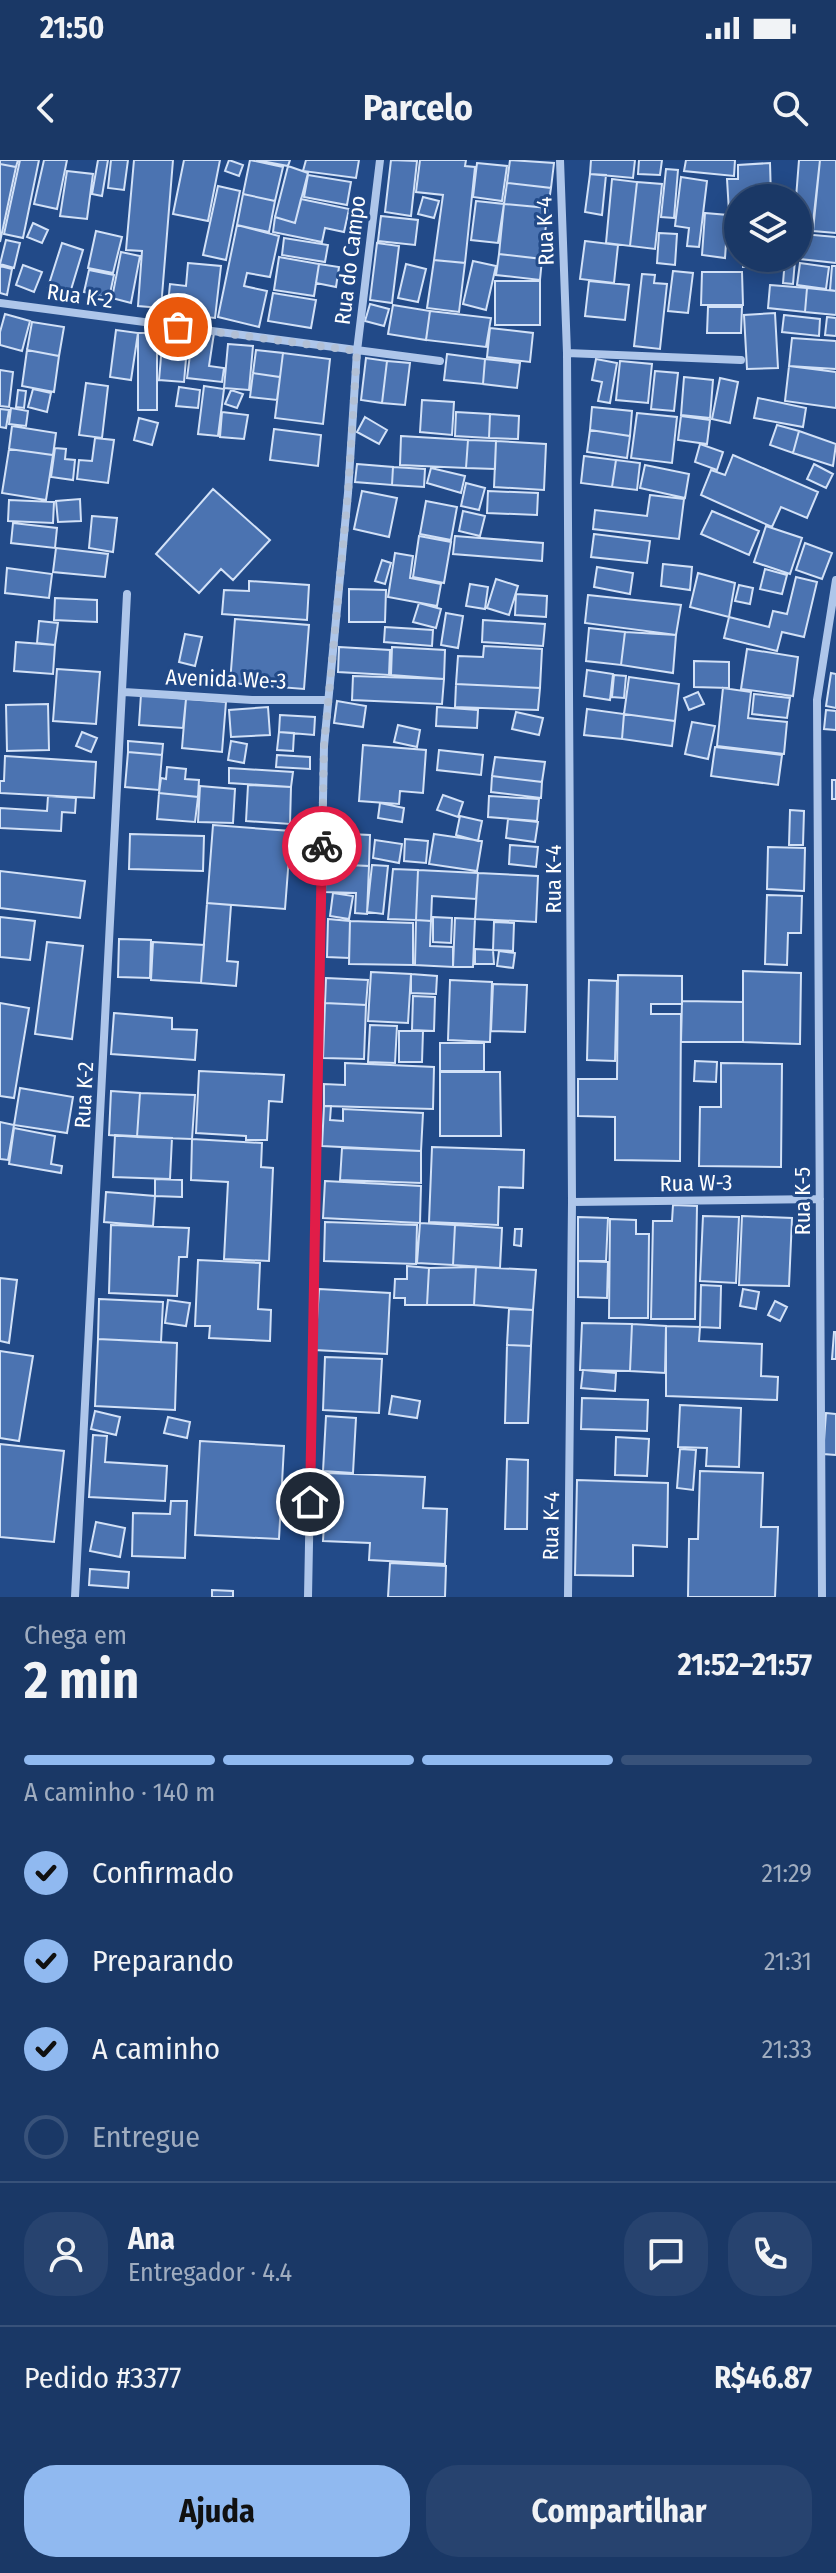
<!DOCTYPE html>
<html lang="pt">
<meta charset="utf-8">
<style>
:root{--surface:#1a3866;--page:#27436f;--text:#f1f3f6;--muted:#9facbf;--line:#38527a;--accent:#90b9f0}
body{margin:0;font-family:"Fira Sans Condensed",sans-serif;background:var(--page);color:var(--text);height:100vh;display:flex;flex-direction:column;font-size:30px;white-space:nowrap}
*{box-sizing:border-box;margin:0}
p{font-size:26px;color:var(--muted)}
.icon{flex:none;width:44px;height:44px;fill:none;stroke:currentColor;stroke-width:2;stroke-linecap:round;stroke-linejoin:round}
.map{position:relative;height:1437px;overflow:hidden}
.side{display:flex;flex-direction:column;background:var(--surface);flex:1}
.side>*{flex:none}
.tools{position:absolute;left:724px;top:24px;display:grid;gap:16px}
.tools a{display:grid;place-items:center;width:88px;height:88px;border-radius:50%;background:var(--surface);box-shadow:0 4px 20px #0003,0 0 0 2px var(--line);font-size:40px}
.pin{position:absolute;display:grid;place-items:center;width:68px;height:68px;color:#fff;margin:-34px;border:4px solid #fff;border-radius:50%;box-shadow:0 2px 8px #0007}
.courier{position:absolute;display:grid;place-items:center;width:80px;height:80px;margin:-40px;border:6px solid #e11d48;border-radius:50%;background:#fff;color:#222;box-shadow:0 2px 10px #0007}
.headline em{font-style:normal;font-weight:700}
.headline div{display:flex;flex-direction:column-reverse}
.headline{display:flex;align-items:center;justify-content:space-between;height:136px;padding:0 24px}
h1{font-size:52px;font-weight:700;line-height:60px}
.bar{display:grid;grid-template-columns:repeat(4,1fr);gap:12px 8px;align-content:center;height:96px;padding:0 24px}
.bar i{height:10px;border-radius:6px;background:var(--line)}
.bar .current{background:var(--accent)}
.bar p{grid-column:span 4}
.line{display:flex;align-items:center;gap:20px;padding:0 24px;border-top:2px solid var(--line)}
.line div{flex:1}
.round{display:grid;place-items:center;flex:none;width:84px;height:84px;border-radius:32px;background:var(--page)}
ol{padding:0 24px;list-style:none}
li{display:flex;align-items:center;gap:24px;height:88px}
li p{margin-inline-start:auto}
li .icon{padding:8px;border-radius:50%;background:var(--accent);color:#111;stroke-width:4}
li:last-child{color:var(--muted)}
li i{width:44px;height:44px;border:4px solid var(--line);border-radius:50%}
.button{display:flex;gap:16px;margin-top:auto;padding:16px 24px}
.button a{flex:1;height:92px;border-radius:32px;background:var(--accent);color:#111;font-size:32px;font-weight:700;line-height:92px;text-align:center}
.button a+a{background:var(--page);color:var(--text)}
.status{display:flex;justify-content:space-between;align-items:center;height:56px;padding:0 40px;background:var(--surface);direction:ltr}
.status svg{height:22px;fill:currentColor}
header{display:flex;justify-content:space-between;align-items:center;height:104px;padding:0 24px;background:var(--surface);font-size:36px;font-weight:700}
.map>svg:first-child{display:block}
.building{fill:#4b73b1;stroke:#d2e1f7;stroke-width:2}
.lines{fill:none;stroke-linecap:round;stroke-linejoin:round}
.minor{stroke:#aec6ea;stroke-width:8}
.done{stroke:#b2c0d5;stroke-width:8;stroke-dasharray:0 14.4}
.route{stroke:#e11d48;stroke-width:10}
.labels{text-anchor:middle;dominant-baseline:central;stroke-width:6;stroke-linejoin:round;paint-order:stroke}
.street-label{font-size:22px;fill:#fff;stroke:#224a88}
</style>
<div class="status"><b>21:50</b><svg viewBox="0 0 49 12"><path d="M0 12V9h3v3zM5 12V6h3v6zM10 12V3h3v9zM15 12V0h3v12zM26 1h20v11H26zM47 4h2v5h-2z"/></svg></div>
<header><svg class="icon" aria-label="back" viewBox="0 0 24 24"><path d="M15 5l-7 7 7 7"/></svg>Parcelo<svg class="icon" aria-label="search" viewBox="0 0 24 24"><circle cx="10" cy="10" r="6"/><path d="M15 15l6 6"/></svg></header>
<div class="map">
<svg width="836" height="1437" viewBox="0 0 836 1437">
<rect width="100%" height="100%" fill="#224a88"/>
<path class="building" d="M0 0H18L16 7 0 4Z
M20 0H39L23 78 4 74Z
M44 0H67L57 49 34 44Z
M98 0H108L102 36 92 34Z
M111 0H128L124 30 108 28Z
M134 0H173L161 148 138 146 142 91 126 90Z
M184 0H220L208 61 173 54Z
M229 0 243 5 239 16 225 11Z
M250 0 283 7 275 41 243 34Z
M256 0H290L288 6Z
M306 0H359L356 18 303 11Z
M391 0 417 1 411 56 385 52Z
M420 0H466L465 6 475 7 465 103 434 100 443 35 416 32Z
M510 0 554 3 551 28 507 23Z
M591 0H635L633 18 590 14Z
M639 0H662L660 15 638 14Z
M686 0H735L734 16 684 11Z
M799 0H820L813 63 798 62V38H796Z
M820 0H836V73L813 71Z
M477 3 507 6 502 41 473 37Z
M770 3 771 38H738V85H731L727 19H738V5Z
M0 4 16 7 0 82Z
M288 6 308 13 295 63 275 57Z
M666 9 678 10 674 58 661 57Z
M67 11 93 14 87 59 60 56Z
M590 14 606 15 602 55 585 52Z
M308 15 351 22 347 45 304 37Z
M681 17 707 21 699 87 687 86 689 68 675 66Z
M612 19 637 22 630 86 606 83Z
M637 22 662 24 655 89 630 86Z
M507 23 551 28 548 48 504 44Z
M218 26 240 31 226 100 203 95Z
M243 34 275 41 269 72 237 65Z
M423 37 439 41 434 58 418 54Z
M301 39 349 49 344 72 325 68 322 82 273 72 275 57 295 63Z
M476 41 504 44 498 83 471 80Z
M504 44 548 48 542 99 499 94Z
M705 53 728 55 725 98 702 95Z
M381 56 418 60 415 85 378 81Z
M33 63 48 70 42 83 27 77Z
M237 65 279 76 270 117 247 113 244 126 267 131 259 167 218 157Z
M96 71 122 77 113 113 88 108Z
M659 73 677 74 675 105 657 103Z
M802 74 836 77V103L800 99Z
M284 78 328 85 325 102 282 95Z
M6 80 20 83 14 108 0 104Z
M585 81 618 85 614 123 580 119Z
M62 83 83 90 70 133 48 127Z
M377 83 399 86 392 143 370 140Z
M121 92 140 96 131 143 112 138Z
M499 94 542 99 540 120 496 115Z
M279 97 319 104 314 136 274 130Z
M743 98H774V105L743 107Z
M785 99 795 100 793 124 783 123Z
M434 100 465 103 459 152 427 148Z
M473 101 496 106 486 150 463 144Z
M188 103 221 106 215 158 167 153 170 124 186 126Z
M800 103 829 107 826 129 797 125Z
M319 104 339 107 336 127 316 123Z
M406 104 426 109 418 142 398 138Z
M23 105 42 112 34 132 16 125Z
M0 106 12 109 7 135 0 133Z
M832 106H836V131L830 130Z
M89 110 114 115 109 138 84 132Z
M673 111 693 113 688 153 668 151Z
M702 112H742L743 145H701Z
M642 114 655 115 654 123 667 124 660 189 634 186Z
M495 121H540V165H495Z
M589 121 629 125 625 160 585 156Z
M770 125 807 128 805 152 768 148Z
M807 128 836 131V155L805 152Z
M273 133 316 140 311 168 268 161Z
M370 144 389 149 384 166 365 161Z
M393 145 430 151 426 180 388 174Z
M708 147H742L741 173H707Z
M430 151 491 158 486 187 426 180Z
M775 153 778 208 747 209 744 155Z
M5 154 30 161 22 191 0 185V172Z
M784 155 820 159 819 176 782 172Z
M827 157 836 158V176L825 175Z
M32 162 64 167 59 196 27 190Z
M490 168 533 173 530 202 487 197Z
M116 170 138 173 131 220 110 217Z
M193 171 214 173 209 206 224 208 222 222 187 218Z
M138 173H157V250H138Z
M163 174 188 176 184 222 159 220Z
M792 178 836 181V209L789 206Z
M228 184 253 186 249 230 224 228Z
M27 190 59 196 54 232 22 226Z
M256 190 283 193 280 217 253 213Z
M283 193 330 199 323 264 275 258Z
M447 194 485 199 483 224 444 220Z
M366 198 387 201 382 243 361 240Z
M485 199 520 203 517 228 483 224Z
M596 199 617 203 610 243 598 241 602 222 592 220Z
M387 201 410 203 405 245 382 243Z
M620 201 652 204 648 243 616 240Z
M789 206 836 212V248L785 241Z
M0 210 13 212 9 247 0 246Z
M655 211 678 213 674 251 651 249Z
M253 213 280 217 277 240 250 237Z
M684 217 713 220 710 258 681 255Z
M720 218 738 222 730 263 712 259Z
M86 223 108 226 102 278 79 275Z
M204 226 224 229 218 276 198 274Z
M179 227 200 230 198 248 176 246Z
M33 229 51 233 47 252 28 247Z
M18 230 26 231 24 248 16 247Z
M231 230 243 234 237 248 225 244Z
M758 238 806 248 803 267 754 258Z
M422 240 454 242 452 275 420 272Z
M592 247 632 251 630 276 590 270Z
M11 248 28 251 26 266 9 264Z
M0 249 9 250 6 268 0 267Z
M222 252 248 255 244 279 220 277Z
M456 252 490 254 489 278 455 276Z
M637 253 677 257 672 303 631 298Z
M490 254 519 256 518 279 489 278Z
M681 256 710 260 707 284 678 280Z
M365 257 387 270 379 284 357 272Z
M139 258 158 263 152 285 134 280Z
M777 265 799 271 793 293 770 285Z
M12 266 56 273 53 295 9 289Z
M274 269 321 275 318 306 270 300Z
M590 270 630 276 627 298 587 292Z
M799 271 836 284 833 306 793 293Z
M401 276 468 280 466 308 400 305Z
M95 278 114 280 108 323 77 319 79 300 92 301Z
M468 280 496 281 495 309 466 308Z
M496 281 546 284 544 330 494 327Z
M700 284 723 292 717 310 695 302Z
M55 288 66 289 65 299 75 300 73 320 51 317Z
M9 289 53 295 46 340 2 333Z
M733 295 818 332 807 358 781 347 772 367 701 335 711 310 725 315Z
M584 296 616 300 612 327 581 323Z
M616 300 640 303 637 330 612 327Z
M357 304 393 307 392 325 355 322Z
M814 304 833 314 826 328 807 319Z
M645 305 689 314 685 338 640 328Z
M393 307 425 309 424 327 392 325Z
M431 308 465 316 461 333 427 323Z
M466 323 485 328 479 350 461 346Z
M213 329 270 380 233 420 221 409 199 433 156 394Z
M362 331 397 338 389 377 354 369Z
M488 331 538 333 537 355 487 353Z
M650 335 684 339 679 379 593 369 595 350 647 356Z
M80 339 81 361 58 362 56 341Z
M9 340 54 342 53 363 8 361Z
M426 341 457 347 451 380 420 374Z
M463 351 485 356 480 376 459 371Z
M712 351 759 371 749 395 701 374Z
M92 356 117 358 113 392 89 388Z
M13 363 57 368 55 388 11 383Z
M766 366 802 378 790 414 754 402Z
M594 374 650 381 647 403 591 397Z
M419 376 451 382 444 423 413 417Z
M455 376 543 383 542 401 453 394Z
M805 383 832 393 822 419 796 410Z
M56 388 108 394 105 417 53 412Z
M395 393 413 396 410 418 441 424 437 446 388 437Z
M382 400 391 403 385 424 375 421Z
M663 404 692 407 690 430 661 426Z
M597 407 633 413 630 434 594 427Z
M7 408 52 414 49 438 5 433Z
M765 409 787 415 782 434 760 429Z
M698 413 735 423 729 457 690 447Z
M796 417 817 422 804 477 782 472 777 491 724 478 729 457 769 467 773 451 787 454Z
M496 419 518 426 509 455 487 448Z
M249 421 309 425 307 460 222 454 224 430 249 431Z
M470 424 488 427 485 449 466 446Z
M739 425 753 428 750 444 735 441Z
M349 429 386 430 385 462H349Z
M516 434 547 436 546 457 515 455Z
M588 435 681 445 676 475 585 463Z
M55 438 97 440V462L54 460Z
M419 443 441 449 436 468 413 462Z
M446 453 463 456 458 488 441 485Z
M235 459 309 465 304 529 230 523Z
M483 460 545 464 543 486 482 482Z
M39 461 58 463 55 485 37 483Z
M385 467 433 470 432 486 384 482Z
M589 468 625 472 621 505 586 501Z
M625 472 676 475 673 513 621 505Z
M185 474 202 477 195 506 179 502Z
M16 482 55 485 53 514 14 511Z
M484 486 542 489 540 528 456 524 458 496 483 497Z
M339 487 390 490 389 515 338 512Z
M392 487 445 490 444 519 391 515Z
M747 489 798 497 793 536 741 529Z
M694 501 729 502V528L694 527Z
M57 509 100 512 96 564 53 561Z
M587 510 613 514 610 540 584 536Z
M831 513 836 514V548L826 546Z
M614 515 626 516 624 538 612 537Z
M353 516 444 519 442 544 352 540Z
M629 517 679 524 675 561 624 554Z
M456 524 540 528 538 550 455 547Z
M723 528 751 532 748 558 787 562 784 594 717 586Z
M698 532 704 544 689 550 684 538Z
M141 534 186 539 183 568 139 565Z
M754 534 790 538 787 558 752 554Z
M186 539 226 542 222 592 182 588Z
M337 541 366 546 363 567 334 563Z
M48 544 49 590 7 591 6 545Z
M268 547 270 575 231 577 229 550Z
M437 547 478 550 477 568 436 566Z
M587 549 624 554 622 579 584 575Z
M826 550 836 551V570L824 569Z
M516 552 543 558 539 575 512 569Z
M624 554 675 561 672 586 622 579Z
M280 555 315 557 314 575 279 572Z
M692 562 715 566 708 599 685 594Z
M398 565 420 570 417 587 394 582Z
M82 572 97 578 91 592 76 586Z
M279 572 294 573 293 591 277 590Z
M128 581 163 584 162 595 128 592Z
M231 581 247 584 244 603 228 600Z
M363 585 426 590 423 633 400 631 399 644 359 641Z
M715 587 782 595 778 625 711 616Z
M439 590 483 595 481 615 437 610Z
M128 592 162 595 159 630 125 627Z
M277 595 310 597V609L276 607Z
M5 596 96 602 94 638 0 633V621H4Z
M495 597 545 602 542 622 492 616Z
M167 607 186 609 185 619 199 620 198 637 159 633 161 618 166 619Z
M229 608 293 612 291 627 229 623Z
M492 616 542 622 541 638 491 632Z
M832 620H836V639H832Z
M248 625 291 627 290 664 246 661Z
M200 626 235 629 233 663 198 662Z
M159 633 198 637 195 662 157 659Z
M443 635 463 642 458 657 437 650Z
M48 636 76 638 75 653 62 652 61 671 0 668V648L47 651Z
M489 636 539 639 537 661 488 657Z
M380 643 404 648 402 662 378 658Z
M790 650 804 651 803 685H789Z
M460 656 482 661 478 681 456 675Z
M508 659 538 662 535 682 506 678Z
M213 665 291 671 285 749 207 743Z
M327 673 370 675 369 706 326 704Z
M130 674 204 676 203 711 129 709Z
M434 674 482 681 477 711 429 704Z
M405 679 428 681 426 703 404 701Z
M375 680 402 684 399 703 373 698Z
M510 685 538 687 536 707 509 704Z
M768 687 805 688 804 731 767 729Z
M326 704 369 706 367 754 355 753 356 733 325 732Z
M372 705 388 706 383 754 367 752Z
M393 709 418 710 416 760 388 759Z
M418 710 478 713 476 739 432 736 431 761 416 760Z
M0 711 85 721 80 758 0 748Z
M478 713 538 716 536 762 475 759Z
M333 733 353 736 349 759 330 756Z
M767 735 802 736 801 773H788L787 805 765 804Z
M207 743 231 745 227 801 238 802 236 826 201 823Z
M0 757 35 761 30 800 0 797Z
M433 757 452 758 451 783 433 782Z
M455 758 475 759 473 807H453Z
M328 759 350 761 349 798 327 797Z
M416 760 431 761 430 786 453 787V807L415 805Z
M350 761 413 763V805L349 804Z
M494 762 514 763 513 791 493 790Z
M119 779 151 780 150 818 118 817Z
M47 782 83 786 72 879 35 874Z
M153 782 204 785 201 823 151 820Z
M475 789 493 790 494 804H475Z
M499 791 515 793 513 808 497 806Z
M743 811 801 813 800 884 743 882Z
M371 812 411 814 408 863 368 861Z
M411 814 437 816 436 834 411 833Z
M618 815 682 816V844H651V854H681L680 1001 615 1000V957L578 956V919H617Z
M326 818 368 820 366 845 325 843Z
M450 820 492 822 490 882 448 880Z
M589 820 617 821 615 901 587 900Z
M493 824 527 825 525 872 491 871Z
M413 836 435 837 434 871 412 870Z
M682 841 743 842V882H681Z
M0 843 29 848 14 938 0 936Z
M325 843 366 845 364 899 323 898Z
M114 853 172 858V869L197 870 195 900 111 894Z
M370 865 397 866 395 903 368 902Z
M399 871H423L422 902H399Z
M440 883H484V911H440Z
M695 901 717 902 716 922 694 921Z
M345 903 434 907 433 949 324 946V924L345 925Z
M721 903 782 904 781 1007 699 1006 700 947H721Z
M199 911 284 915 282 942 269 941 267 980H246V976L196 973Z
M440 912H500L501 976H440Z
M20 928 73 937 67 973 14 965Z
M111 931 140 933 137 977 109 975Z
M140 933 195 935 192 979 137 977Z
M324 946H331L330 960 343 961V949L423 953 421 991 322 986Z
M0 962 14 965 8 1000 0 999Z
M14 968 55 976 51 1004 62 1006 61 1013 9 1004Z
M115 975 172 978 170 1019 113 1017Z
M192 979 262 983 261 1007 273 1008 269 1101 224 1099 228 1022 191 1020Z
M432 987 524 990 523 1028 499 1027 498 1065 429 1062Z
M342 988 421 991V1023L340 1020Z
M155 1019 182 1020V1037L155 1036Z
M325 1021 421 1026 420 1063 323 1058Z
M106 1032 155 1036 153 1066 104 1062Z
M673 1045 697 1046 695 1159H651L653 1061H672Z
M703 1056 739 1057 736 1123 700 1121Z
M742 1056 792 1058 789 1126 739 1125Z
M578 1057 608 1058 606 1101H578Z
M610 1059 636 1060V1074H649L648 1158H609Z
M325 1062 417 1065 416 1104 324 1101Z
M420 1063 455 1065 453 1105 417 1103Z
M111 1065 189 1068 187 1097H179L177 1136 109 1133Z
M455 1065 502 1068 500 1108 453 1105Z
M515 1069H522L521 1086 514 1085Z
M198 1100 260 1103 258 1149 271 1150 270 1181 209 1178 210 1166H195Z
M578 1101 608 1102 607 1138 578 1137Z
M407 1106 429 1108 427 1145H405V1138H394L395 1119H407Z
M476 1107 474 1145H427L429 1108Z
M476 1107 536 1110 533 1150 474 1145Z
M0 1118 17 1120 9 1183 0 1181Z
M701 1125 721 1126 720 1168 700 1167Z
M319 1129 390 1133 387 1194 315 1190Z
M743 1129 759 1132 756 1149 740 1146Z
M99 1139 163 1142 161 1182 98 1179Z
M168 1140 190 1143 186 1166 165 1163Z
M775 1141 787 1147 780 1161 768 1155Z
M509 1149 533 1150 531 1186 507 1185Z
M582 1163 632 1164 630 1211 580 1210Z
M632 1164 666 1166 665 1213 630 1211Z
M666 1166 700 1167 699 1181 762 1184 761 1216 778 1217 777 1240 666 1236Z
M834 1172H836V1199H832Z
M98 1179 177 1183 175 1250 95 1246Z
M507 1185 531 1186 528 1263H505Z
M0 1191 33 1196 19 1281 0 1278Z
M325 1197 382 1199 379 1253 323 1250Z
M583 1210 616 1213 615 1231 581 1228Z
M392 1236 420 1241 417 1258 389 1254Z
M582 1238 648 1240 647 1271 581 1269Z
M680 1245 741 1248 739 1307 706 1306 707 1288 678 1287Z
M95 1251 120 1257 116 1275 91 1269Z
M826 1253 836 1254V1295L823 1294Z
M326 1256 356 1258 353 1313 323 1311Z
M168 1257 190 1262 187 1278 164 1273Z
M93 1275 107 1276 105 1302 167 1306 165 1341 89 1337Z
M616 1277 649 1279 647 1316 615 1315Z
M200 1281 284 1286 279 1379 195 1375Z
M0 1284 64 1291 54 1382 0 1377Z
M680 1289 696 1290 693 1330 677 1328Z
M507 1299 528 1300 527 1369H505Z
M700 1311 763 1313 761 1367H778L775 1437H688L689 1379H698Z
M327 1313 425 1317 423 1348 447 1349 445 1404 369 1400 370 1383 323 1381Z
M577 1320 668 1323 667 1387 633 1385V1416L575 1415Z
M171 1341H187L185 1398 132 1396 133 1353 170 1354Z
M96 1362 125 1368 120 1397 90 1391Z
M390 1403 446 1406 445 1437H388Z
M90 1409 129 1412 128 1428 89 1425Z
M212 1430 233 1431V1437H212Z"/>
<g class="lines">
<path class="minor" d="M560 0 567 193 572 1042 568 1437
M0 143 440 201
M567 193 741 200
M124 532 252 540H328
M572 1042 820 1039
M75 1437 127 434
M308 1437 324 586 348 333 357 191 380 0
M822 1437 817 540 836 420"/>
</g>
<g class="lines">
<path class="done" d="M178 167 357 191 348 333 324 586 322 686"/>
<path class="route" d="M310 1342 322 686"/>
</g>
<g class="labels">
<g class="street-label">
<text transform="translate(545 71) rotate(-92)">Rua K-4</text>
<text transform="translate(350 100) rotate(-83)">Rua do Campo</text>
<text transform="translate(80 136) rotate(8)">Rua K-2</text>
<text transform="translate(226 519) rotate(2)">Avenida We-3</text>
<text transform="translate(553 719) rotate(-90)">Rua K-4</text>
<text transform="translate(84 935) rotate(-87)">Rua K-2</text>
<text transform="translate(696 1023) rotate(-1)">Rua W-3</text>
<text transform="translate(802 1041) rotate(-90)">Rua K-5</text>
<text transform="translate(551 1366) rotate(-89)">Rua K-4</text>
</g>
</g>
</svg>
<div class="tools">
<a><svg class="icon" aria-label="layers" viewBox="0 0 24 24"><path d="M12 4l9 5-9 5-9-5zM3 14l9 5 9-5"/></svg></a>
</div>
<div class="pin" style="left:178px;top:167px;background:#ea580c"><svg class="icon" aria-label="bag" viewBox="0 0 24 24"><path d="M5 8h14l-1 12H6zM9 8a3 3 0 0 1 6 0"/></svg></div>
<div class="pin" style="left:310px;top:1342px;background:#1f2937"><svg class="icon" aria-label="home" viewBox="0 0 24 24"><path d="M3 11l9-7 9 7M6 9v11h12V9"/></svg></div>
<div class="courier" style="left:322px;top:686px"><svg class="icon" aria-label="bike" viewBox="0 0 24 24"><circle cx="6" cy="16" r="4"/><circle cx="18" cy="16" r="4"/><path d="M6 16l4-8h5l3 8M10 8l3 8H6M13 5h3"/></svg></div>
</div>
<section class="side">
<div class="headline"><div><h1>2 min</h1><p>Chega em</p></div><em>21:52–21:57</em></div>
<div class="bar"><i class="current"></i><i class="current"></i><i class="current"></i><i></i><p>A caminho · 140 m</p></div>
<ol>
<li><svg class="icon" aria-label="check" viewBox="0 0 24 24"><path d="M5 12l5 5 9-10"/></svg>Confirmado<p>21:29</p></li>
<li><svg class="icon" aria-label="check" viewBox="0 0 24 24"><path d="M5 12l5 5 9-10"/></svg>Preparando<p>21:31</p></li>
<li><svg class="icon" aria-label="check" viewBox="0 0 24 24"><path d="M5 12l5 5 9-10"/></svg>A caminho<p>21:33</p></li>
<li><i></i>Entregue</li>
</ol>
<div class="line" style="height:144px"><a class="round"><svg class="icon" aria-label="person" viewBox="0 0 24 24"><circle cx="12" cy="8" r="4"/><path d="M4 21q1-7 8-7t8 7"/></svg></a><div><b>Ana</b><p>Entregador · 4.4</p></div><a class="round"><svg class="icon" aria-label="chat" viewBox="0 0 24 24"><path d="M4 5h16v11H9l-5 4z"/></svg></a><a class="round"><svg class="icon" aria-label="phone" viewBox="0 0 24 24"><path d="M5 4h4l2 5-3 2q2 4 5 5l2-3 5 2v4C11 20 4 13 5 4z"/></svg></a></div>
<div class="line" style="height:104px"><div>Pedido #3377</div><b>R$46.87</b></div>
<div class="button"><a>Ajuda</a><a>Compartilhar</a></div>
</section>
